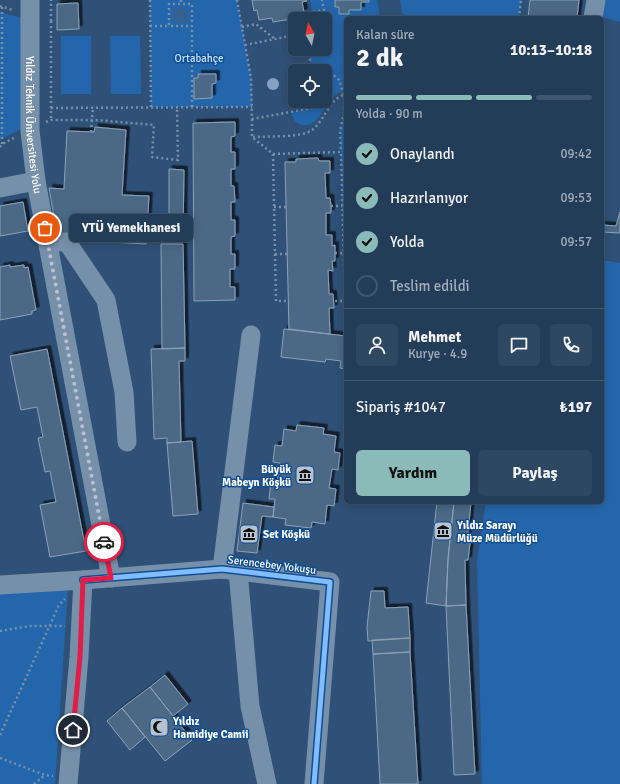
<!DOCTYPE html>
<html lang="tr">
<meta charset="utf-8">
<style>
:root{--surface:#233d59;--page:#2f4862;--text:#f1f3f6;--muted:#a3aeba;--line:#40566f;--accent:#8bbbb9}
body{margin:0;font-family:Signika,sans-serif;background:var(--page);color:var(--text);height:100vh;display:flex;flex-direction:column;font-size:15px;white-space:nowrap}
*{box-sizing:border-box;margin:0}
p{font-size:13px;color:var(--muted)}
.icon{flex:none;width:22px;height:22px;fill:none;stroke:currentColor;stroke-width:2;stroke-linecap:round;stroke-linejoin:round}
.map{position:relative;flex:1;overflow:hidden}
.panel{position:absolute;left:344px;top:16px;width:260px;height:488px;display:flex;flex-direction:column;background:var(--surface);border-radius:6px;box-shadow:0 2px 10px #0003,0 0 0 1px var(--line)}
.panel>*{flex:none}
.needle{width:26px;rotate:351deg}
.buttons{position:absolute;left:288px;top:12px;display:grid;gap:8px}
.buttons a{display:grid;place-items:center;width:44px;height:44px;border-radius:6px;background:var(--surface);box-shadow:0 2px 10px #0003,0 0 0 1px var(--line);font-size:20px}
.pin{position:absolute;display:grid;place-items:center;width:34px;height:34px;color:#fff;margin:-17px;border:2px solid #fff;border-radius:50%;box-shadow:0 1px 4px #0007}
.courier{position:absolute;display:grid;place-items:center;width:40px;height:40px;margin:-20px;border:3px solid #e11d48;border-radius:50%;background:#fff;color:#222;box-shadow:0 1px 5px #0007}
.bubble{position:absolute;height:28px;border-radius:6px;background:var(--surface);box-shadow:0 2px 10px #0003,0 0 0 1px var(--line);font-size:13px;font-weight:700;line-height:28px;text-align:center}
.head em{font-style:normal;font-weight:700}
.head div{display:flex;flex-direction:column-reverse}
.head{display:flex;align-items:center;justify-content:space-between;height:68px;padding:0 12px}
h1{font-size:26px;font-weight:700;line-height:30px}
.bar{display:grid;grid-template-columns:repeat(4,1fr);gap:6px 4px;align-content:center;height:48px;padding:0 12px}
.bar i{height:5px;border-radius:3px;background:var(--line)}
.bar .current{background:var(--accent)}
.bar p{grid-column:span 4}
.line{display:flex;align-items:center;gap:10px;padding:0 12px;border-top:1px solid var(--line)}
.line div{flex:1}
.round{display:grid;place-items:center;flex:none;width:42px;height:42px;border-radius:6px;background:var(--page)}
ol{padding:0 12px;list-style:none}
li{display:flex;align-items:center;gap:12px;height:44px}
li p{margin-inline-start:auto}
li .icon{padding:4px;border-radius:50%;background:var(--accent);color:#111;stroke-width:4}
li:last-child{color:var(--muted)}
li i{width:22px;height:22px;border:2px solid var(--line);border-radius:50%}
.primary-button{display:flex;gap:8px;margin-top:auto;padding:8px 12px}
.primary-button a{flex:1;height:46px;border-radius:6px;background:var(--accent);color:#111;font-size:16px;font-weight:700;line-height:46px;text-align:center}
.primary-button a+a{background:var(--page);color:var(--text)}
.map>svg:first-child{display:block}
.green{fill:#2466ac}
.water{fill:#346092}
.building{fill:#4c6886;stroke:#8ca1b7;filter:url(#shadow)}
.lines{fill:none;stroke-linecap:round;stroke-linejoin:round}
.path{stroke:#7790a9;stroke-width:2.5;stroke-dasharray:2 3;stroke-linecap:butt}
.minor{stroke:#7790a9;stroke-width:19}
.path-bridge{stroke:#7790a9;stroke-width:2.5;stroke-dasharray:2 3;stroke-linecap:butt}
.cycleway-casing{stroke:#114f95;stroke-width:8}
.cycleway{stroke:#80bcff;stroke-width:5}
.tree{fill:#83a1c1}
.done{stroke:#b6c2cf;stroke-width:4;stroke-dasharray:0 7.2}
.route{stroke:#e11d48;stroke-width:5}
.labels{text-anchor:middle;dominant-baseline:central;stroke-width:3;stroke-linejoin:round;paint-order:stroke}
.park-label{font-size:11px;fill:#c7e2fe;stroke:#114f95}
.street-label{font-size:11px;fill:#fff;stroke:#114f95}
.poi-label{font-size:11px;font-weight:bold;fill:#fff;stroke:#114f95;text-anchor:start}
</style>
<div class="map">
<svg width="620" height="784" viewBox="0 0 620 784">
<defs>
<filter id="shadow"><feDropShadow dx="3.5" dy="-3.5" stdDeviation="0" flood-color="#0009"/></filter>
</defs>
<rect width="100%" height="100%" fill="#2f5177"/>
<path class="green" d="M150 0H237L251 78 252 107H151Z
M310 0H377L380 18H346V91C325 92 324 127 303 125 295 124 293 118 291 112L318 107 317 101H325V71H312L308 49H325V19H309L312 12Z
M400 0H521L519 18H403Z
M605 0H620V22L602 17Z
M0 12 25 19V127L0 140Z
M61 36H91V94H61Z
M110 36H140L141 94H111Z
M344 98H346V266H344L340 131 344 113Z
M602 260 620 263V784H482L477 561 486 502H602Z
M68 589 55 784H0V594Z"/>
<path class="water" d="M173 8 188 9V22H173Z"/>
<path class="building" d="M252 0H306L307 1 302 2 304 12 291 14 292 19 273 22 272 18 259 20 257 10 254 11Z
M335 0H369V2H361V10H349V14H339V7H335Z
M530 0H579L577 18H528Z
M78 3 79 29 57 30V4Z
M198 74H216V83L212 84V98L194 99V78H198Z
M235 122V136L231 137V152H235V169H231V186H234L235 202H231V220H235V236L231 237V254H235V269H230V287H235V300L194 301 193 123Z
M95 127 126 130 122 195 149 196 146 244 58 239 49 188 64 189 67 131 94 132Z
M318 158 319 161H330V173H325L326 198H330L331 206V213H326V235H332V246L335 245V261H332L333 271 328 270 329 294H333L334 308H329L330 334 289 329 285 162H296V159Z
M169 169 184 170 183 234H169Z
M23 202 28 231 0 236V206Z
M620 212V233L602 232V225L616 226Z
M161 244H183L185 348 162 349Z
M10 265V267L24 265V268L28 267 36 310 32 311V314L0 320V267Z
M284 329 346 336V369L340 368 341 361 326 359 325 362 281 357Z
M185 348V361H179L181 442 167 443V438L154 439 151 349Z
M47 349 86 551 50 557 40 505 56 502 50 471 45 472 38 438 43 437 37 407 21 410 10 356Z
M297 425 324 428 323 434 336 436 334 452 340 453 338 470 332 469 329 488 336 489 334 506 327 505 325 524 312 522 311 528 285 525 286 519 273 517 275 499H269L271 481 277 482 280 463 273 462 275 445 282 446 284 429 296 431Z
M192 441 198 514 173 516 167 443Z
M437 502H454L448 559 446 606 426 603Z
M454 502H471L467 543H470L468 560H465V562L466 605 446 606 448 559Z
M243 503 274 507 273 517 262 516 257 553 237 551Z
M371 591H384L385 608 408 607 410 638 368 641 367 627Z
M466 605 475 774 454 775 446 606Z
M410 638V652L373 654 372 640Z
M410 652 418 784H380L373 654Z
M165 675 188 704 173 716 150 687Z
M150 687 192 740 165 761 122 708Z
M122 708 145 737 130 750 107 721Z"/>
<g class="lines">
<path class="path" d="M150 0 151 107
M181 0V4
M237 0 251 78 252 119 318 107 317 101
M0 6 13 10
M2 7V144
M519 18 521 0
M307 19 312 12 324 10 322 0
M51 21V120
M51 21V0
M150 26H169
M242 27 256 24 275 39
M245 45 295 35
M308 49 312 71
M311 69 328 70 339 80 344 95V113L340 131 341 152
M192 107V4H169V26H192
M51 108 252 107
M252 119V137L273 154 341 152 345 301H334
M46 122 51 120H96L154 125 152 157 178 160 177 107
M253 137C267 136 301 138 312 130 325 121 329 98 346 94
M0 147 2 144 14 138
M273 154 276 301H288
M331 206H342
M274 207H286
M335 253H344
M275 254H287
M0 631 30 626H65
M0 735 59 605 65 599
M0 758 45 775 53 776
M34 784 45 775"/>
<g class="minor">
<path id="s1" d="M30 0V131L36 181 111 578"/>
<path d="M593 18 596 0"/>
<path d="M0 188 36 181"/>
<path d="M48 244 59 242H67L106 300 124 392 127 442"/>
<path d="M222 569 251 335"/>
<path d="M238 571 250 706 267 784"/>
<path d="M83 580 222 569 330 582 314 784"/>
<path d="M0 585 83 580 79 657 68 784"/>
</g>
<path class="path-bridge" d="M91 132 93 107"/>
<defs>
<path id="cycleway" d="M83 580 222 569 330 582 314 784"/>
</defs>
<use href="#cycleway" class="cycleway-casing"/>
<use href="#cycleway" class="cycleway"/>
</g>
<circle class="tree" cx="273" cy="84" r="6"/>
<g class="lines">
<path class="done" d="M45 228 104 542"/>
<path class="route" d="M73 730 80 657 83 580 111 578 104 542"/>
</g>
<defs>
<symbol id="museum-square" viewBox="-11 -11 22 22"><rect x="-9" y="-9" width="18" height="18" rx="4" fill="#b6c2cf" stroke="#114f95"/><path d="M0-6L6-3V-2H-6V-3ZM-5-1h2V3h-2ZM-1-1h2V3h-2ZM3-1h2V3H3ZM-6 4H6V6H-6Z" fill="#111"/></symbol>
<symbol id="mosque-square" viewBox="-11 -11 22 22"><rect x="-9" y="-9" width="18" height="18" rx="4" fill="#b6c2cf" stroke="#114f95"/><path d="M3.5-4.9A6 6 0 1 0 3.5 4.9A5 5 0 1 1 3.5-4.9Z" fill="#111"/></symbol>
</defs>
<g fill-rule="evenodd">
<use href="#museum-square" x="294" y="464" width="22" height="22"/>
<use href="#museum-square" x="432" y="520" width="22" height="22"/>
<use href="#museum-square" x="238" y="523" width="22" height="22"/>
<use href="#mosque-square" x="148" y="716" width="22" height="22"/>
</g>
<g class="labels">
<g class="park-label">
<text x="199" y="58">Ortabahçe</text>
</g>
<g class="street-label">
<text stroke="none"><textPath href="#s1" startOffset="125">Yıldız Teknik Üniversitesi Yolu</textPath></text>
<text transform="translate(272 565) rotate(7)">Serencebey Yokuşu</text>
</g>
<g class="poi-label">
<text x="291" y="469" text-anchor="end">Büyük<tspan x="291" dy="13">Mabeyn Köşkü</tspan></text>
<text x="457" y="525">Yıldız Sarayı<tspan x="457" dy="13">Müze Müdürlüğü</tspan></text>
<text x="263" y="534">Set Köşkü</text>
<text x="173" y="721">Yıldız<tspan x="173" dy="13">Hamidiye Camii</tspan></text>
</g>
</g>
</svg>
<div class="buttons">
<a><svg class="needle" viewBox="-14 -14 28 28"><path d="M0-13l5 13h-10z" fill="#e53935"/><path d="M0 13l5-13h-10z" fill="#a3aeba"/></svg></a>
<a><svg class="icon" aria-label="locate" viewBox="0 0 24 24"><circle cx="12" cy="12" r="6"/><path d="M12 2v4M12 18v4M2 12h4M18 12h4"/></svg></a>
</div>
<div class="pin" style="left:45px;top:228px;background:#ea580c"><svg class="icon" aria-label="bag" viewBox="0 0 24 24"><path d="M5 8h14l-1 12H6zM9 8a3 3 0 0 1 6 0"/></svg></div>
<div class="pin" style="left:73px;top:730px;background:#1f2937"><svg class="icon" aria-label="home" viewBox="0 0 24 24"><path d="M3 11l9-7 9 7M6 9v11h12V9"/></svg></div>
<div class="courier" style="left:104px;top:542px"><svg class="icon" aria-label="car" viewBox="0 0 24 24"><path d="M5 17H2v-5l4-1 3-4h7l3 4 3 1v5h-3M9 17h6M6 11h13"/><circle cx="7" cy="17" r="2"/><circle cx="17" cy="17" r="2"/></svg></div>
<div class="bubble" style="left:69px;top:214px;width:124px">YTÜ Yemekhanesi</div>
<section class="panel">
<div class="head"><div><h1>2 dk</h1><p>Kalan süre</p></div><em>10:13–10:18</em></div>
<div class="bar"><i class="current"></i><i class="current"></i><i class="current"></i><i></i><p>Yolda · 90 m</p></div>
<ol>
<li><svg class="icon" aria-label="check" viewBox="0 0 24 24"><path d="M5 12l5 5 9-10"/></svg>Onaylandı<p>09:42</p></li>
<li><svg class="icon" aria-label="check" viewBox="0 0 24 24"><path d="M5 12l5 5 9-10"/></svg>Hazırlanıyor<p>09:53</p></li>
<li><svg class="icon" aria-label="check" viewBox="0 0 24 24"><path d="M5 12l5 5 9-10"/></svg>Yolda<p>09:57</p></li>
<li><i></i>Teslim edildi</li>
</ol>
<div class="line" style="height:72px"><a class="round"><svg class="icon" aria-label="person" viewBox="0 0 24 24"><circle cx="12" cy="8" r="4"/><path d="M4 21q1-7 8-7t8 7"/></svg></a><div><b>Mehmet</b><p>Kurye · 4.9</p></div><a class="round"><svg class="icon" aria-label="chat" viewBox="0 0 24 24"><path d="M4 5h16v11H9l-5 4z"/></svg></a><a class="round"><svg class="icon" aria-label="phone" viewBox="0 0 24 24"><path d="M5 4h4l2 5-3 2q2 4 5 5l2-3 5 2v4C11 20 4 13 5 4z"/></svg></a></div>
<div class="line" style="height:52px"><div>Sipariş #1047</div><b>₺197</b></div>
<div class="primary-button"><a>Yardım</a><a>Paylaş</a></div>
</section>
</div>
